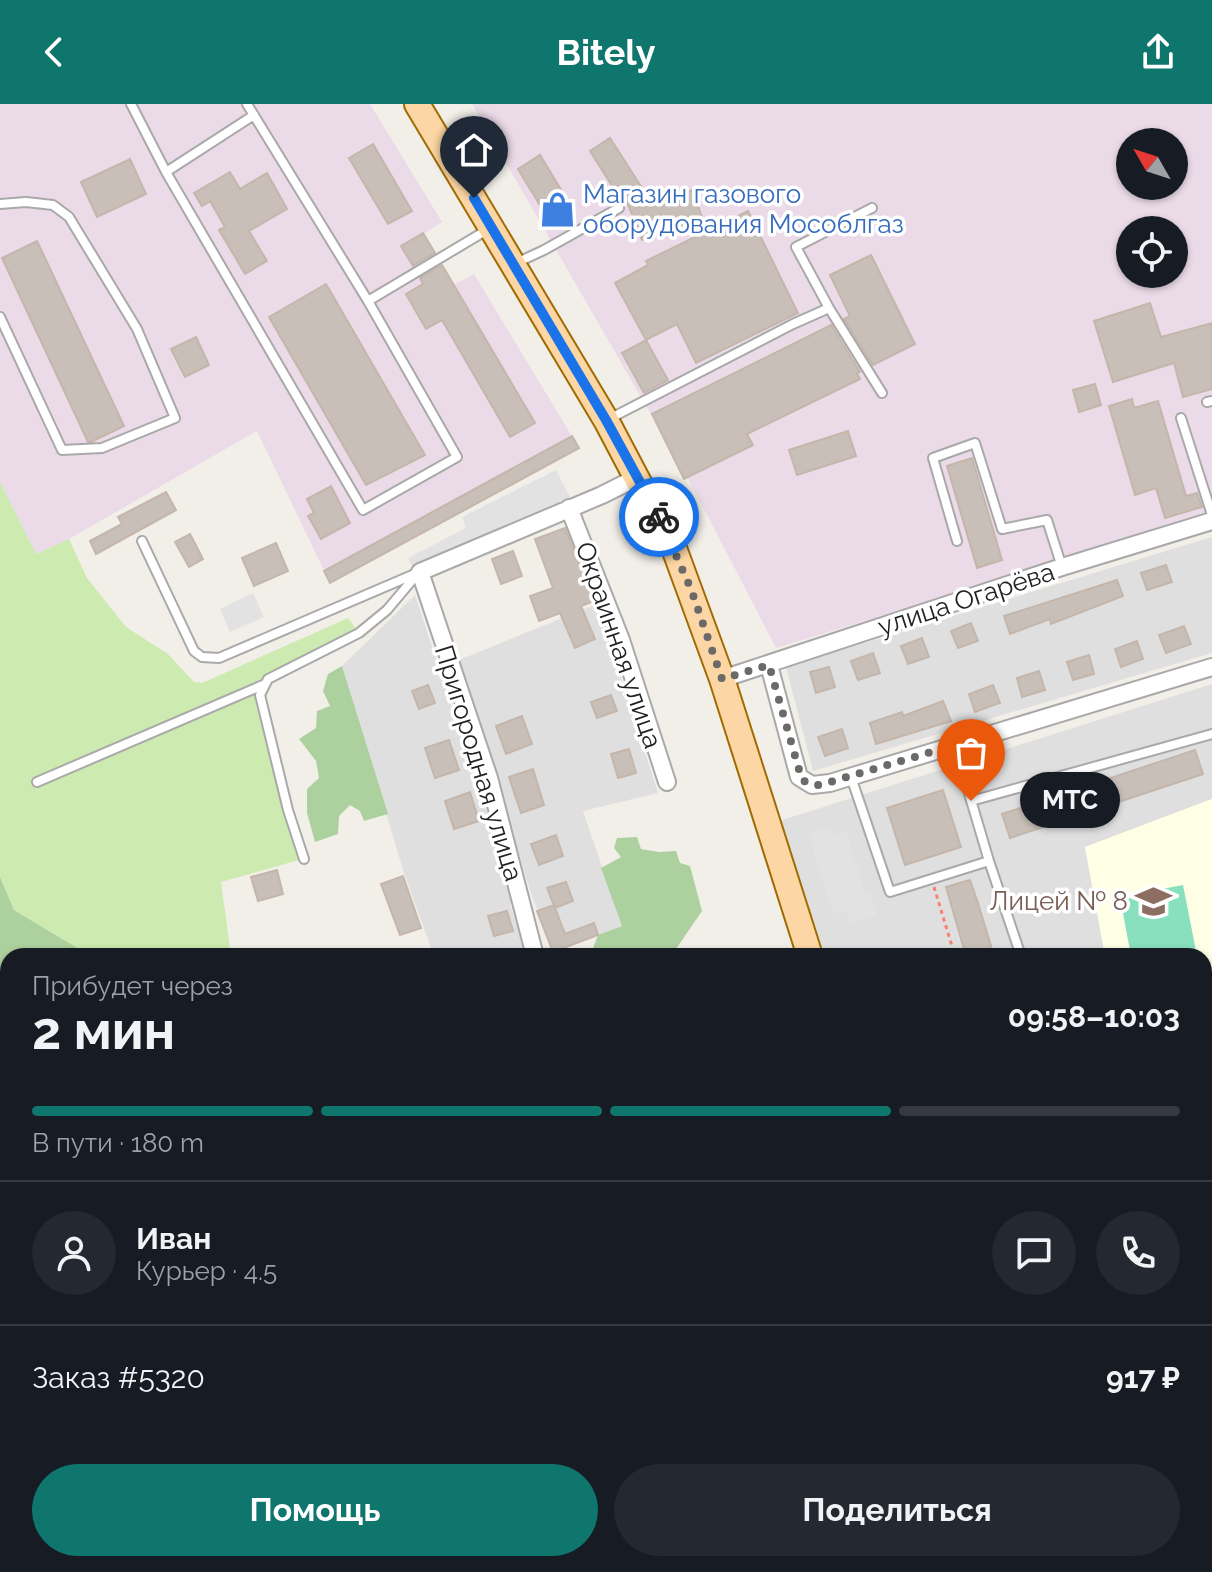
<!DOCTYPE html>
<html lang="ru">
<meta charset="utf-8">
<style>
:root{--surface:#171b24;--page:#242831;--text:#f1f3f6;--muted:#9ea1a6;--line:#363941;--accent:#0f766e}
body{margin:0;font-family:Raleway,sans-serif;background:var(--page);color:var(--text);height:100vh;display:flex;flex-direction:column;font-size:30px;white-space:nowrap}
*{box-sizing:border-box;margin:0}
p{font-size:26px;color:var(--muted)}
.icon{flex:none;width:44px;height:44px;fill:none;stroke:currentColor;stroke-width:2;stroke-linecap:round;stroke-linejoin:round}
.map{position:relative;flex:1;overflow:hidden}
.side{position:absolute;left:0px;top:844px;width:1212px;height:624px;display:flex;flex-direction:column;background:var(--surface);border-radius:24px 24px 0 0;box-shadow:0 2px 6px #0004}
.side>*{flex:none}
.needle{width:52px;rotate:309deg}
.tools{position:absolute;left:1116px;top:24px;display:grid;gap:16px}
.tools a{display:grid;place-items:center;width:72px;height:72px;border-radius:50%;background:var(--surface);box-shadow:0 2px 6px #0004;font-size:40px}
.pin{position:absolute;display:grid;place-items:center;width:68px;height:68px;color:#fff;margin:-82px -34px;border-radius:50% 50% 50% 0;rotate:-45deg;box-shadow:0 0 8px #0007}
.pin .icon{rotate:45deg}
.courier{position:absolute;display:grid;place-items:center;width:80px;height:80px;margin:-40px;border:6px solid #1a73e8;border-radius:50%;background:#fff;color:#222;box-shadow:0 2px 10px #0007}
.bubble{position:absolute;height:56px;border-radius:28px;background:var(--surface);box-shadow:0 2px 6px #0004;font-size:26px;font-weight:700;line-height:56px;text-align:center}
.summary em{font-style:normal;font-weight:700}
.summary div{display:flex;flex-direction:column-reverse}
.summary{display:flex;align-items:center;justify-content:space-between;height:136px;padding:0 32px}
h1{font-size:52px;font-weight:700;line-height:60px}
.bar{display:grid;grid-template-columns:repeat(4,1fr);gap:12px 8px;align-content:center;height:96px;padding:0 32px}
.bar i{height:10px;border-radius:6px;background:var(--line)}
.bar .on{background:var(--accent)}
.bar p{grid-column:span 4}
.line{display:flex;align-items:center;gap:20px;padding:0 32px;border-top:2px solid var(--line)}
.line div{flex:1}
.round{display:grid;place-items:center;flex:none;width:84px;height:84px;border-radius:42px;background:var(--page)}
.primary-button{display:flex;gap:16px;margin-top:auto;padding:16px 32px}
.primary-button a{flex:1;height:92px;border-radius:48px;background:var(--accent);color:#fff;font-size:32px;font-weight:700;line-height:92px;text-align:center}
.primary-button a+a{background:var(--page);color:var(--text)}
header{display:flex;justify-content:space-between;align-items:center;height:104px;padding:0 32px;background:var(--accent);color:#fff;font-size:36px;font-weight:700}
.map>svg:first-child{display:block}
.residential{fill:#e0dfdf}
.industrial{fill:#ebdbe8;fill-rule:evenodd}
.education{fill:#ffffe5}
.grass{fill:#cdebb0}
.forest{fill:#add19e}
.cemetery{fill:#aacbaf}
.pitch{fill:#88e0be}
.parking{fill:#e2e2e2}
.building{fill:#c7bfb8;stroke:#c4b6ab;stroke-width:2}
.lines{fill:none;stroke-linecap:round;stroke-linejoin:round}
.lane-casing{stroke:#a9a9a9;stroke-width:12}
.street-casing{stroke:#a9a9a9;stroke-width:20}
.primary-casing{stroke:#a06b00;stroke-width:28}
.path{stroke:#fa8072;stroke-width:3;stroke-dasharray:4 4;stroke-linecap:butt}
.lane{stroke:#fff;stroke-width:8}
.street{stroke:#fff;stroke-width:16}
.primary{stroke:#fcd6a4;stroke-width:24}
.done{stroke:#6b6a68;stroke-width:8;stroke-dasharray:0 14.4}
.route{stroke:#1a73e8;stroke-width:10}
.labels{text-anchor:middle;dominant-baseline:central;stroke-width:7;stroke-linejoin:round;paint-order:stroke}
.shop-label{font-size:26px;fill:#366cbe;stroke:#fff;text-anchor:start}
.street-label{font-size:26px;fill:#222;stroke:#fff}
.education-label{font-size:26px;fill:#785e54;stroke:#fff;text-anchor:end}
</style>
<header><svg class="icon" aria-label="back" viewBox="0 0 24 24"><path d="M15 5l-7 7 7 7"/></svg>Bitely<svg class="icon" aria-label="share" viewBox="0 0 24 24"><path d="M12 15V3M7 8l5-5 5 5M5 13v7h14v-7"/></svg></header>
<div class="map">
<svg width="1212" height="1468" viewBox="0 0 1212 1468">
<rect width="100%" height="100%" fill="#f2efe9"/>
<path class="residential" d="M1212 433V549L813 667 786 563Z
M415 491 496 736 513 799 510 800 526 852H434L404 769 342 562Z
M597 500 658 689 583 707 622 822 553 848 531 789 459 556Z
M1212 580V695L1085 743 1105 852H825L779 717Z
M1212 1052V1468H1033L1030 1460H1204V1054Z"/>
<path class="industrial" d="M0 0H370L442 118 423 130 453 181 474 170 579 344 330 479 257 327 69 435 36 450 0 378Z
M472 0H1212V411L776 544 691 380ZM1130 38H1174V82H1130ZM1130 126H1174V170H1130Z
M371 1460H484L487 1467 523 1460H580L582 1468H342L341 1465Z"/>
<path class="education" d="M1212 695V1004L1204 1006V852H1105L1085 743Z"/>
<path class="grass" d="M0 378 36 450 69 435 87 474 126 523 168 550 194 578 202 579 348 514 357 526 266 571 256 585 255 596 283 705 299 756 221 778 231 852H96L84 848 14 806 0 773Z
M0 1042H8V1218L0 1192Z
M618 1460H766L774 1468H622Z"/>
<path class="forest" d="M342 562 388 710 364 717 360 707 350 701 339 712 338 730 315 738 307 709V685L319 674 316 657 299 635 316 624 317 607 330 602 323 587 328 570Z
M637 733 641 745 659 748 676 747 680 759 690 762 702 807 676 845C666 846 660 849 651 852 633 857 609 852 592 847L598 831 622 822 601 764 621 753 614 744 617 734Z
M0 773 14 806 84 848 96 852H8V944L0 926Z
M142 1460H261L267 1468H136Z"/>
<path class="cemetery" d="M0 1192 8 1218V1441L0 1444Z"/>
<path class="pitch" d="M1183 781 1197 852H1131L1120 793Z"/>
<path class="parking" d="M556 366 571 395 413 465 408 454 466 424 462 413Z
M253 489 264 513 230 528 220 505Z
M830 722 833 731 846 727 865 790 870 789 877 811 851 819 847 806 833 810 808 729Z"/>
<path class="building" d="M610 34 653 101 692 86 702 113 642 136 627 98 623 99 590 47Z
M373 40 412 107 388 120 349 54Z
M540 51 571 102 549 116 518 65Z
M130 55 146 90 97 113 81 78Z
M230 68 240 85 267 69 287 105 249 127 267 157 245 170 219 126 225 123 210 97 202 102 194 89Z
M748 107 798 209 696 259 677 220 646 236 615 179 648 161 646 157Z
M423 129 435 149 413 162 401 142Z
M37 137 124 322 91 338H88L2 154Z
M871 151 915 240 873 261 844 215 850 212 830 171Z
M442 161 535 319 510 333 442 216 426 225 406 190 423 180 420 174Z
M326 180 425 351 366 381 269 213Z
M1150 199 1161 233 1212 219V285L1183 293 1174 259 1113 278 1094 217Z
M831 221 860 268 857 269 860 275 747 330 753 341 684 375 652 310Z
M196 233 209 261 185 273 171 245Z
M646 236 668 276 644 289 622 249Z
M1095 280 1101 301 1079 308 1073 286Z
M1132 295 1134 304 1158 297 1186 392 1197 389 1202 403 1165 414 1156 384 1135 391 1109 302Z
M848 327 856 352 797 371 789 346Z
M572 332 579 344 330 479 324 467Z
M972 354 1002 456 977 464 947 362Z
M331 382 350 419 321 435 308 412 314 409 307 395Z
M166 388 176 406 96 450 90 437 122 420 118 413Z
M565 424 594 497 581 502 595 535 575 544 560 509 539 517 530 492 553 484 535 435Z
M190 430 203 455 189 463 175 438Z
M276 439 288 467 254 482 242 454Z
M513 447 522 472 501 480 492 455Z
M1166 461 1172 478 1147 486 1141 469Z
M1117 476 1123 492 1051 520 1050 515 1010 530 1004 512Z
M971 519 978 537 958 544 951 527Z
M1184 522 1191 540 1166 549 1159 531Z
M922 534 929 553 908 560 901 542Z
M1137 537 1143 555 1121 563 1115 545Z
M873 549 880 569 858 576 851 557Z
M1089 551 1094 570 1073 576 1067 558Z
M829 563 835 583 816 589 810 568Z
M1039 567 1045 586 1022 593 1017 574Z
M428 581 435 599 419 605 412 587Z
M993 581 1000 599 975 608 969 590Z
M611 591 617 607 597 614 591 598Z
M943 597 951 617 876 640 870 619 902 608 903 612Z
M522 612 532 640 506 650 496 622Z
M842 625 848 644 825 652 818 633Z
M449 636 459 666 435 674 425 644Z
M629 645 636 669 618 674 611 650Z
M1195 646 1203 670 1010 734 1002 710Z
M533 665 544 701 521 709 509 673Z
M943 686 961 743 905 761 887 704Z
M470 688 479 717 454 725 445 697Z
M556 731 563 752 539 761 531 740Z
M277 766 283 790 258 797 251 773Z
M403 772 421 824 400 831 381 780Z
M970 776 978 799 994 852H966L946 783Z
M566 778 573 797 555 804 547 784Z
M554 801 565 830 594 819 598 831 553 848 537 807Z
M507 807 513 827 494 832 488 812Z"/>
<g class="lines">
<defs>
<path id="lane" d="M131 0 166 68 363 406 457 353 368 197 247 0
M166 68 254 11
M0 100 26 98 53 101 69 113 137 225 175 314 102 344 62 346 0 213
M514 160 544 146 619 104
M368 197 487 126
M829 204 796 143 872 104
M1207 298 1212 297
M1181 314 1212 411
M609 315 793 220 829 204 882 289
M142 437 194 547 202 553 219 554 417 469
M957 437 933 354 975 339 1002 425 1047 416 1062 463
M955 642 989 757 1021 852
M851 673 890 788 989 757
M37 678 263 581
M971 697 1212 630
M304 755 288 706 260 591 268 575 359 529 387 506 419 468
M0 1033 8 1032
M1204 1161 1212 1159
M1204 1327H1212
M1204 1429H1212
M774 1460 778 1468
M1056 1460 1062 1468
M1203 1468V1460"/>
<path id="street" d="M569 404 621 536 667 678
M769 561 799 673 812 681 830 679 1212 563
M722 575 1062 463 1212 417
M535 852 489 674 420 468 602 391 638 373
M1204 1033 1212 1031
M908 1460 912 1468"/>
<path id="primary" d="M417 0 606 316 675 447 722 575 810 852
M1000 1460 1003 1468"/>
</defs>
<use href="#lane" class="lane-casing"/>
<use href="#street" class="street-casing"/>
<use href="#primary" class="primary-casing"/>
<path class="path" d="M934 783 955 852
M1204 1176 1212 1177
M1204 1207 1212 1206
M1204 1232 1212 1242
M1212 1249H1205H1212
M1204 1293 1212 1290
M0 1457 8 1450
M94 1460 110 1468"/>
<use href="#lane" class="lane"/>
<use href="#street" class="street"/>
<use href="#primary" class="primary"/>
</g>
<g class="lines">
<path class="done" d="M659 413 691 485 722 575 769 561 802 676 812 681H820L955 641 971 697"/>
<path class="route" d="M474 94 606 316 659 413"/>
</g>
<defs>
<symbol id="shop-bare" viewBox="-9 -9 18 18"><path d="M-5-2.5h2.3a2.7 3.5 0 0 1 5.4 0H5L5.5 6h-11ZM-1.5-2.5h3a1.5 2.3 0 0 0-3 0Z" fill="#3f7fe0" stroke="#fff" stroke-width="2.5" paint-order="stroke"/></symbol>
<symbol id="school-bare" viewBox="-9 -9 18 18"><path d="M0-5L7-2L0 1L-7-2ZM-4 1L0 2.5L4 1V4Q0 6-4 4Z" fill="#8d6e63" stroke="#fff" stroke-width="2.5" paint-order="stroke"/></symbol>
</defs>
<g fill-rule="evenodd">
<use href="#shop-bare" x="532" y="80" width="51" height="51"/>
<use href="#school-bare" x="1128" y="772" width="51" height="51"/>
</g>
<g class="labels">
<g class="shop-label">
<text x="583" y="90">Магазин газового<tspan x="583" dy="30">оборудования Мособлгаз</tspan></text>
</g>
<g class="street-label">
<text transform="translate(966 495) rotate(-18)">улица Огарёва</text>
<text transform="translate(619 541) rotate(71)">Окраинная улица</text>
<text transform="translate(479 659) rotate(73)">Пригородная улица</text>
</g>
<g class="education-label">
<text x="1128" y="797">Лицей № 8</text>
</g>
</g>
</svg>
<div class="tools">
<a><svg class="needle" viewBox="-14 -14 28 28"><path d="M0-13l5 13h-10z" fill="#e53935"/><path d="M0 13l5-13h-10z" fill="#9ea1a6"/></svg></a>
<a><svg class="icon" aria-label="locate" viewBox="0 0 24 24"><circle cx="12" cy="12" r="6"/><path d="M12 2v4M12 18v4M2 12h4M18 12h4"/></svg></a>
</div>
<div class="pin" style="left:971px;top:697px;background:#ea580c"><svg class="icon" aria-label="bag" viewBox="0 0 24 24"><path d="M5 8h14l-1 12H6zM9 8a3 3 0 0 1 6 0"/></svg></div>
<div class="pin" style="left:474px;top:94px;background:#1f2937"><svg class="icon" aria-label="home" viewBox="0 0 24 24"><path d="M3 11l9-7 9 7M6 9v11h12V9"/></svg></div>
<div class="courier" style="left:659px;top:413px"><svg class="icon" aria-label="bike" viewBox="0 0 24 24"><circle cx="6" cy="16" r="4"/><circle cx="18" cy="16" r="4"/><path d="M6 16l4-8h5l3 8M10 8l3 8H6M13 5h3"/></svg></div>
<div class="bubble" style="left:1020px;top:668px;width:100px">МТС</div>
<section class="side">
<div class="summary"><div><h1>2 мин</h1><p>Прибудет через</p></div><em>09:58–10:03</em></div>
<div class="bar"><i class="on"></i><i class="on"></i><i class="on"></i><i></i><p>В пути · 180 m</p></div>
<div class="line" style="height:144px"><a class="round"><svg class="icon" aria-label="person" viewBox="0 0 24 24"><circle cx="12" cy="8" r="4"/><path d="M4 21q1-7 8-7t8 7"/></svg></a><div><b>Иван</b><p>Курьер · 4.5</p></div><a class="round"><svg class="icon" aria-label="chat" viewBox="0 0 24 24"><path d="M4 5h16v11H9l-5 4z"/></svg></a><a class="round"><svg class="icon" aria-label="phone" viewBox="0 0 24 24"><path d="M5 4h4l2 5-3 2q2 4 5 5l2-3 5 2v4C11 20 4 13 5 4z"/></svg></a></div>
<div class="line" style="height:104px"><div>Заказ #5320</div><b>917 ₽</b></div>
<div class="primary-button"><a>Помощь</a><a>Поделиться</a></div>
</section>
</div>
